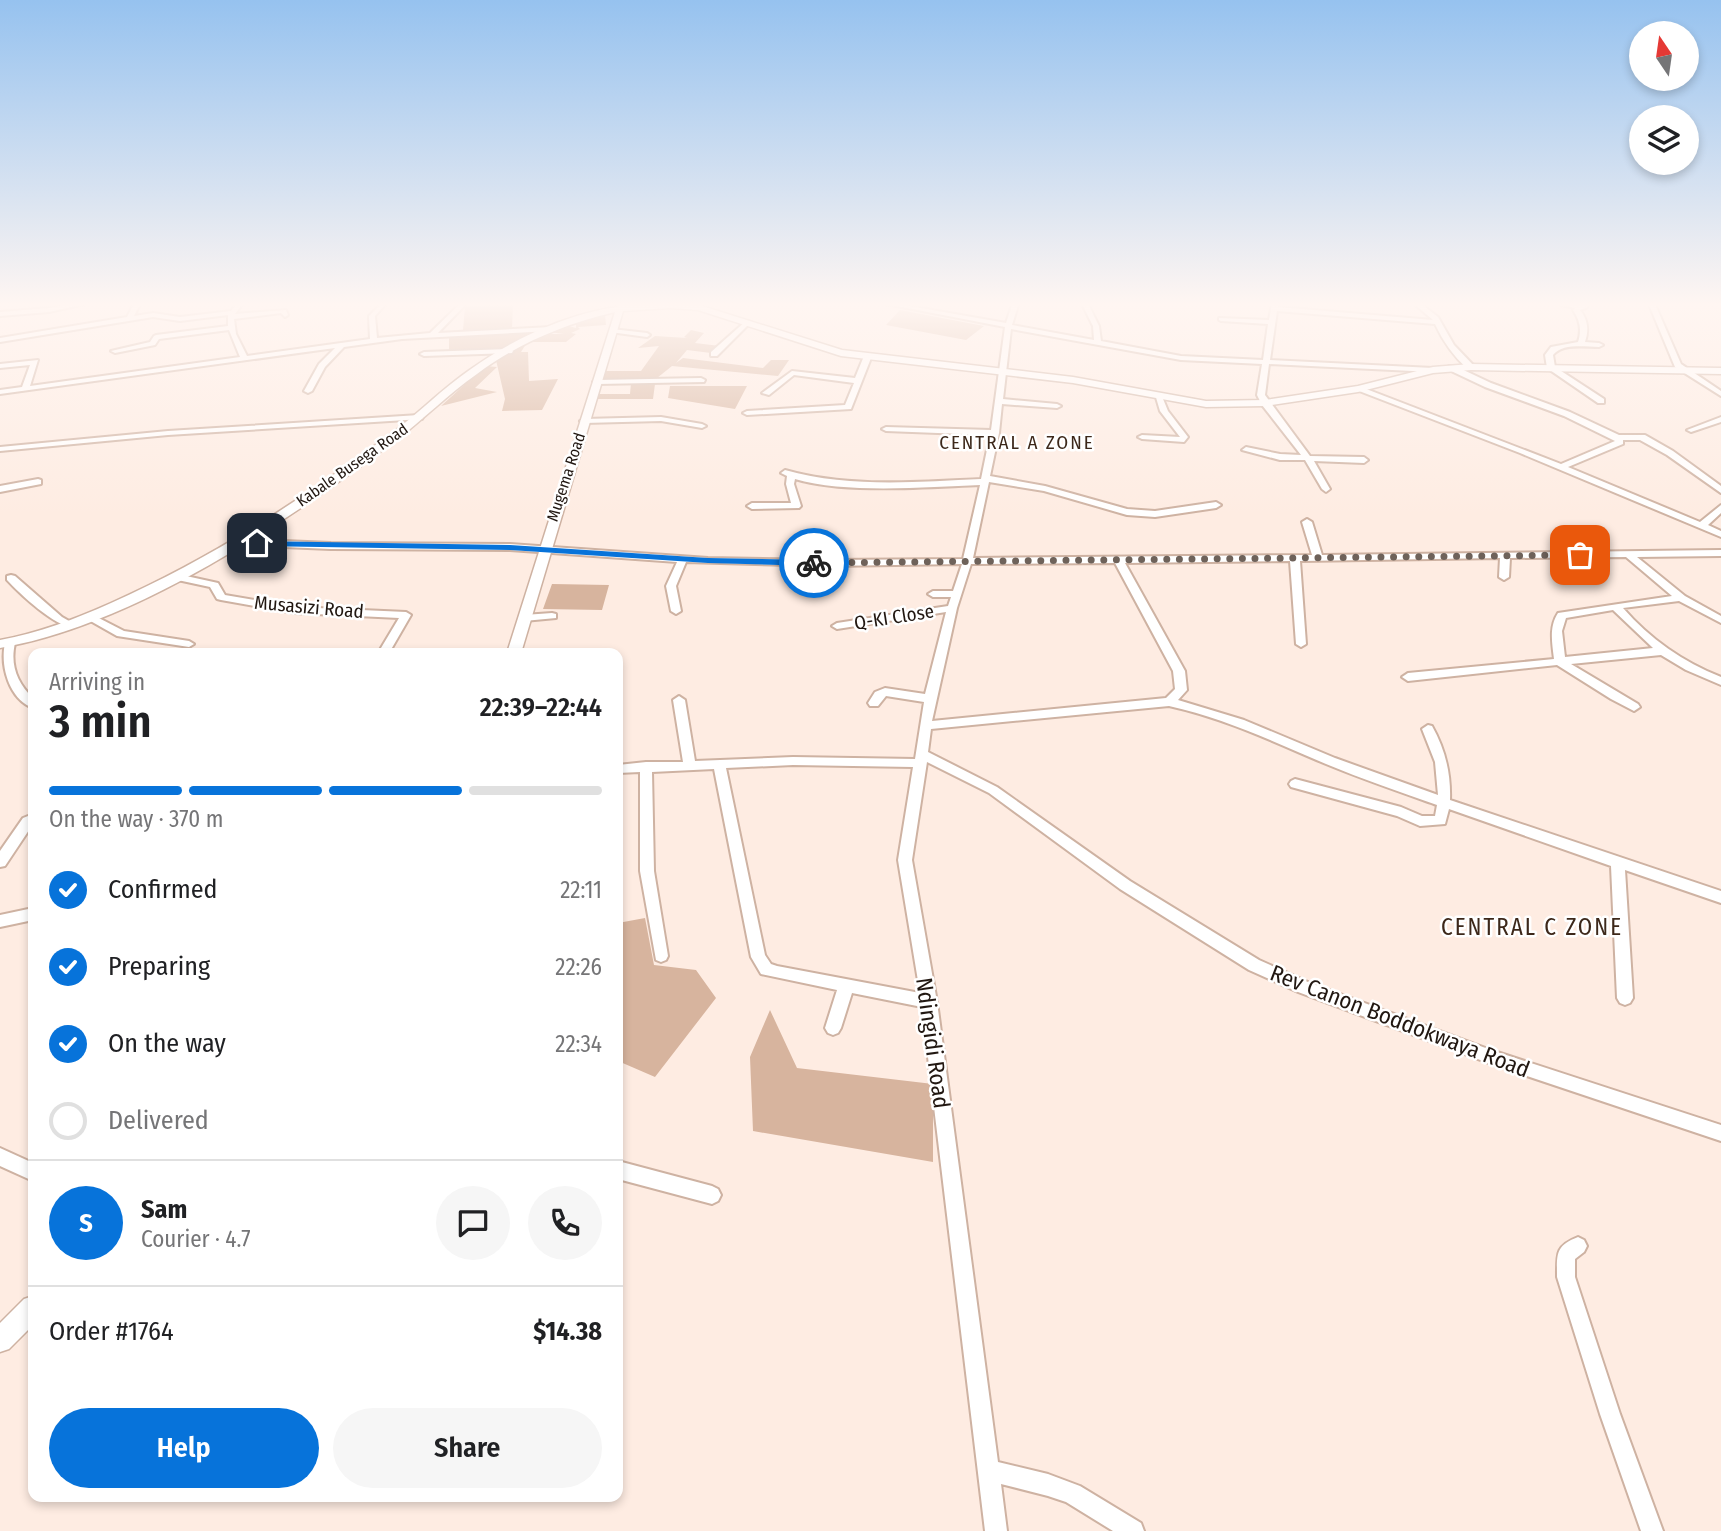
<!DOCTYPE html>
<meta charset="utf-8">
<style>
:root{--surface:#fff;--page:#f6f6f6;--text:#202124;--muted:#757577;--line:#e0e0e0;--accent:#0773da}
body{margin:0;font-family:"Fira Sans Condensed",sans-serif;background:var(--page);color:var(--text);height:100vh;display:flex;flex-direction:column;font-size:26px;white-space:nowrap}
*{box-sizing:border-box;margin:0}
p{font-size:23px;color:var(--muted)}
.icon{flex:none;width:38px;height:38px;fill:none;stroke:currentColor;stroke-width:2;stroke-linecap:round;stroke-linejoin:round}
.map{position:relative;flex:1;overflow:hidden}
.drawer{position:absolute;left:28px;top:648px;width:595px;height:854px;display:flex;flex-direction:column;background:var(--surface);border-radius:14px;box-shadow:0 4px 10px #0003}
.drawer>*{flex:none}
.needle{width:46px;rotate:347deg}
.fabs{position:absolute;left:1629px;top:21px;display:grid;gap:14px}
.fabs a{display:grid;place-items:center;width:70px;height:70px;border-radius:50%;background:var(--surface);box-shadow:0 4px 10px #0003;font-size:35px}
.pin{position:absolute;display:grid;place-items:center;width:60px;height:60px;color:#fff;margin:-30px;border-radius:14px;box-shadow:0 4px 10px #0006}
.courier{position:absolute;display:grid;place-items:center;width:70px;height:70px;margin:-35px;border:5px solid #0773da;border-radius:50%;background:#fff;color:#222;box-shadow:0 2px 9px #0007}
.headline em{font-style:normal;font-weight:600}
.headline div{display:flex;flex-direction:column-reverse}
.headline{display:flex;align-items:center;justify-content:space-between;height:119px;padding:0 21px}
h1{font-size:46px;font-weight:600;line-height:52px}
.bar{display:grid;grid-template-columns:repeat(4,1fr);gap:10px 7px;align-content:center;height:84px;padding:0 21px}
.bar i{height:9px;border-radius:5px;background:var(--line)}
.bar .current{background:var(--accent)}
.bar p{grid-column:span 4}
.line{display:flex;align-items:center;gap:18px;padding:0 21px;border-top:2px solid var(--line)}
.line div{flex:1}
.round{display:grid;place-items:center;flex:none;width:74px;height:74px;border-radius:37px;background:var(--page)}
ol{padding:0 21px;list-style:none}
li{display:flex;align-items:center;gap:21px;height:77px}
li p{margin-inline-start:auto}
li .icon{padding:7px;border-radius:50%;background:var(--accent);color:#fff;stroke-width:4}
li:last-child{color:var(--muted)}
li i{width:38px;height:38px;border:4px solid var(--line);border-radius:50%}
.button{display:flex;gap:14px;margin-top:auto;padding:14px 21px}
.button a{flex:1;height:80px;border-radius:42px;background:var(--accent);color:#fff;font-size:28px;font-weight:600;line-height:80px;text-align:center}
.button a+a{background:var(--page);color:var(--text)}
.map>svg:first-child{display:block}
.green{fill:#d7b49e}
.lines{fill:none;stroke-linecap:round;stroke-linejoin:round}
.minor-casing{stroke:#ceb2a2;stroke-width:4}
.tertiary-casing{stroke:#ceb2a2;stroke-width:3}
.minor{fill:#fff;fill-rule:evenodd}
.tertiary{fill:#fff;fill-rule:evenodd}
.route{fill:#0773da}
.done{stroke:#6e625a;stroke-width:7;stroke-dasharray:0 12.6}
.labels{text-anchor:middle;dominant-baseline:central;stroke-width:5;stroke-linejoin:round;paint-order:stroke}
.far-street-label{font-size:16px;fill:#211711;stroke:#fff}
.far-quarter-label{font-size:19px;letter-spacing:2px;fill:#3d281a;stroke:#fff}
.street-label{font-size:19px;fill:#211711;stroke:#fff}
.quarter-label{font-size:23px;letter-spacing:2px;fill:#3d281a;stroke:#fff}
.near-street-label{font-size:23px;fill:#211711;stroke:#fff}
</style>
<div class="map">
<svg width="1721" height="1531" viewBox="0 0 1721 1531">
<rect width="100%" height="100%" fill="#feece2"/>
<path class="green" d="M513 302 512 329 463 330 465 307Z
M900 310 984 326 966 340 886 325Z
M605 315 606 325 578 327 580 329 571 333 576 334 566 342H532L550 334H564L549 332 563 329 565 325 576 328V323Z
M691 330 704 333 695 343 720 346 711 353 687 350 676 363 683 358 763 368 771 360H789L778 376 672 366 657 378 597 380 605 371H641L659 346 638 348 655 336 687 338 684 337Z
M542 332 503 350 449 352V335Z
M526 344 521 352H528L529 381 558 379 542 410 502 411 505 399 496 360Z
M485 366 497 367 475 388 497 392 441 406Z
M631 383 655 384 653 399H596L597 394H630Z
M670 386H747L735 409 668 398Z
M552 584 609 585 602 610 543 609Z
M645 918 654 965 696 970 716 998 655 1077 618 1061V923Z
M770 1010 797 1068 933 1084V1162L753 1131 750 1057Z"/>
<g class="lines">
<defs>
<path id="minor" d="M83 302H94L49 312 0 316V312L49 308Z
M135 302H141L134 316 153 313 180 317 231 311 238 302H244L235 314 286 310 288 315 285 317 281 313 234 319 236 334 247 356 370 339 369 316 383 302 386 304 375 316 377 338 430 333 462 302H468L438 333 551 327 554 329 551 331 402 339 344 347 325 367 312 391 308 393 304 391 319 364 335 348 0 394V390L22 387 30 365 0 368V364L38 360 30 386 240 357 229 330 159 339 155 345 115 353 111 351 150 342 154 336 156 335 228 326V315L180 321 153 317 0 342V338L127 317Z
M876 302H887L1006 323 1013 302H1019L1012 325 1094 340 1093 326 1081 302H1087L1099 326 1101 341 1181 356 1263 360 1268 324 1221 321 1219 320V318L1269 320 1272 302H1278V307L1433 320 1412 302H1419L1438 317 1454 345 1475 367 1468 369C1453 356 1443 341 1435 324L1277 311 1270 360 1433 368 1437 370 1433 372 1269 364 1265 395 1310 456 1364 457 1368 460 1364 463 1314 461 1330 489 1326 492 1322 489 1305 460H1280L1242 450 1246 447 1280 454 1301 455 1262 405 1257 395 1262 364 1181 360 1011 329 1003 399 1057 404 1061 406 1057 408 1002 404 999 433 990 476 1045 486 1127 509 1155 511 1216 502 1221 505 1216 508 1155 517 1127 515 1044 491 989 482 973 558 1312 555 1302 522 1307 519 1312 522 1322 555 1721 550V556L1637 557 1685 596 1721 616V623L1679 601 1623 608C1650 639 1683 662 1721 677V685L1686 670 1661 655 1571 664 1638 704 1640 707 1634 711 1611 699 1557 665 1408 681 1402 677 1408 673 1554 659C1552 642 1549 627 1558 613L1672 596 1626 557 1510 558 1509 577 1504 580 1499 577 1500 558 1300 561 1306 644 1301 647 1296 644 1290 561 1125 563 1185 671 1187 690 1178 700 1244 720 1335 758 1438 795 1435 762 1422 729 1428 725 1432 726C1445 749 1451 773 1450 800L1721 891V903L1625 870 1633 998 1630 1003 1625 1005 1620 1003 1617 998 1611 866 1449 809 1445 824 1420 826 1397 816 1291 787 1289 784 1291 781 1295 779 1401 807 1422 816H1435L1437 805C1400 792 1362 779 1326 764 1274 742 1224 718 1169 706L931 729 928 752 997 787 1130 881 1259 960 1308 982 1491 1050 1721 1125V1141L1491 1064 1298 992 1249 970 1120 889 989 793 927 762 912 860 937 1002 998 1462 1048 1474 1080 1486 1141 1523 1144 1531H1113L1066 1502 1048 1496 1001 1484 1007 1531H985L922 1007 852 993 841 1028 838 1033 833 1035 828 1033 825 1028 837 990 761 974 751 957 714 769 652 772 654 871 668 956 666 960 661 962 656 960 640 871V772L618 773V765L646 762H683L673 700 679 696 685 700 695 761 793 757 915 759 924 702 886 696 878 706H870L868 703 875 692 885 688 925 694 946 612 837 629 832 626 837 623 948 606 951 597H933L928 594 933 591H953L962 564 828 566 686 562 676 586 681 611 676 614 671 611 666 586 677 562 510 550 331 549 238 545 233 542 238 539 331 543 510 544 708 558 828 560 963 559 980 485C927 487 845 494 795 479L794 484 801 506 799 508 752 509 747 506 752 503H791L786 484 787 476 781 473 785 470C848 488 916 482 981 479L990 435 886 431 882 429 886 427 991 430 1005 327ZM1115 563 1173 671 1175 689 1166 698 932 721 957 608 971 564ZM1613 610 1653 648 1565 657 1562 631 1566 618ZM793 765 913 767 898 860 920 993 777 966 771 964 765 955 726 768Z
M1563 302 1582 305 1585 302H1591L1586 308 1580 310C1588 320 1589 330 1585 342L1599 343 1603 345 1599 347C1584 347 1563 343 1553 355L1555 367 1604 399V403H1598L1547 368 1545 355 1551 347 1578 342C1582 330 1580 320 1573 310L1575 308 1561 305V303Z
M1648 302H1654L1681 364 1721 391V396L1675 367Z
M746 321 751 322 717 356H711V352Z
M612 329 647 333 650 335 647 337 610 332V330Z
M509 349 513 351 512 353 424 356 420 354 424 352Z
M864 356 871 358 851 409 747 415 743 413 747 411 845 405 854 383 794 375 769 395 762 393 792 371 855 378Z
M1449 366H1455L1491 383 1570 412 1619 435H1645L1673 451 1721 486V493L1667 455 1640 440H1623V444L1568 467 1700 522 1721 505V513L1708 525 1721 531V537L1520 453 1354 389 1361 387 1561 464 1615 441 1564 416 1485 387 1449 370Z
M701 378 705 380 704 382 597 384 593 382 597 380Z
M1155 394H1161L1168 411 1188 437 1184 442 1142 439 1138 437 1142 435 1180 437 1160 411Z
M419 415 423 417 422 419 168 435 0 451V447L168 431Z
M661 417 702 424 706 426 702 428 661 421 584 423 580 421 584 419Z
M1721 417V422L1691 432 1687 430Z
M38 479 41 480V484L0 492V486Z
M177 574 218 583 225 595 295 607 406 612 411 615 389 653H378L399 618 295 613 221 600 217 599 210 587 173 579 172 577Z
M11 575 15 576 62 617 76 625 75 627C57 629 20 594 7 580V576Z
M552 613 556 614V618L524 621 519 618 524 615Z
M91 614 124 631 189 641 194 644 189 647 117 636 87 619V615Z
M10 640 15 643C10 665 17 683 33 698V708C9 699 0 666 5 643Z
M28 816 33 819V824L5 866 0 867V851L23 818Z
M33 908V920L0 927V915Z
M0 1148 33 1163V1181L0 1166Z
M618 1161 712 1186 718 1189 721 1195 718 1201 712 1204 618 1179Z
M1578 1237 1584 1240 1587 1246 1584 1252 1575 1259V1277L1620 1414 1663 1531H1641L1600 1414 1557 1277C1557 1254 1555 1246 1578 1237Z"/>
<path id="tertiary" d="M618 302H626L625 306 670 303 699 305 842 350 1073 377 1206 401 1265 400 1358 386 1433 367 1471 364 1721 368V374L1471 370 1433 373 1358 392 1265 406 1206 407 1073 383 841 356 698 310 670 308 623 311 521 653H507L615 312 611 313C562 325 517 344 477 374 448 394 423 420 395 441 286 522 135 625 0 648V640C39 633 75 619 111 603 211 559 304 498 392 433 419 413 443 388 471 369 513 339 564 315 616 307Z
M33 1296V1325L9 1349 0 1352V1323L24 1299Z"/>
</defs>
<use href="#minor" class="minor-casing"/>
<use href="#tertiary" class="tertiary-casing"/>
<use href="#minor" class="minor"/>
<use href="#tertiary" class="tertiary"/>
</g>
<linearGradient id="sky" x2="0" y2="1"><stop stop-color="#96c2ef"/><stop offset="0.59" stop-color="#fff6f2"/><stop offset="1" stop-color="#fff6f2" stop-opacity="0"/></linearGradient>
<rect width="1721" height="516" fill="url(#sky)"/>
<path class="route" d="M254 541 510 545 708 558 814 560 818 563 814 566 708 563 510 550 257 546 254 545Z"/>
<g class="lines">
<path class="done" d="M814 563 1580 555"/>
</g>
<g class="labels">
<g class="far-street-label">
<text transform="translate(352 465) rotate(-35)">Kabale Busega Road</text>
<text transform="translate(566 477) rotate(-72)">Mugema Road</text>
</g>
<g class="far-quarter-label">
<text x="1017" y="442">CENTRAL A ZONE</text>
</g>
<g class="street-label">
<text transform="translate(309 607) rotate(5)">Musasizi Road</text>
<text transform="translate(894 617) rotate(-9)">Q-KI Close</text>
</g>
<g class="quarter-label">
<text x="1532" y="927">CENTRAL C ZONE</text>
</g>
<g class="near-street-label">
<text transform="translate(1400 1021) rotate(21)">Rev Canon Boddokwaya Road</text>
<text transform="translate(933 1043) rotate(82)">Ndingidi Road</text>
</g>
</g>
</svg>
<div class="fabs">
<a><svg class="needle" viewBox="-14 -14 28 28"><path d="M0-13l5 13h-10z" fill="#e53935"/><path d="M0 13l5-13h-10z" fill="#757577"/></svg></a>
<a><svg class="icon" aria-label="layers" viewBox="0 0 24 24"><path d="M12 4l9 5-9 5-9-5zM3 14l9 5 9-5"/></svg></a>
</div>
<div class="pin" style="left:1580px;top:555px;background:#ea580c"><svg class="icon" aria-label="bag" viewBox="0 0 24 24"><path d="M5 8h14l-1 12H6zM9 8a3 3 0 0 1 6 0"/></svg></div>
<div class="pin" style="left:257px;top:543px;background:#1f2937"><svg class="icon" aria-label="home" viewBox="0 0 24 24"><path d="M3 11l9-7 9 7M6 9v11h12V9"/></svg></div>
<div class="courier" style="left:814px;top:563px"><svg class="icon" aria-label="bike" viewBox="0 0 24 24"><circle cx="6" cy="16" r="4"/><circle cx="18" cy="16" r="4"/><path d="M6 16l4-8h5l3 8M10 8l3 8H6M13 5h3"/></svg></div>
<section class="drawer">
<div class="headline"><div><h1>3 min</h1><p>Arriving in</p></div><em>22:39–22:44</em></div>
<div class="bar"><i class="current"></i><i class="current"></i><i class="current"></i><i></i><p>On the way · 370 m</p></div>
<ol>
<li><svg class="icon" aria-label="check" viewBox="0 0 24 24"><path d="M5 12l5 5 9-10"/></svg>Confirmed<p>22:11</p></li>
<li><svg class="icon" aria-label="check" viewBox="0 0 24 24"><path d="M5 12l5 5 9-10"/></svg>Preparing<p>22:26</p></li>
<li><svg class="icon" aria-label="check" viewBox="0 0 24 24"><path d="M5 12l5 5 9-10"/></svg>On the way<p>22:34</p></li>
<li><i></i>Delivered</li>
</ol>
<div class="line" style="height:126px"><b class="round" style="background:var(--accent);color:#fff">S</b><div><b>Sam</b><p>Courier · 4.7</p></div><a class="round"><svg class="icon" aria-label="chat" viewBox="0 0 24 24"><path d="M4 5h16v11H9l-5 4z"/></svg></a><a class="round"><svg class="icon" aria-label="phone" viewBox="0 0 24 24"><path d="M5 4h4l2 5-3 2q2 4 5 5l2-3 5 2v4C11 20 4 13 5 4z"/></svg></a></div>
<div class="line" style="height:91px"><div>Order #1764</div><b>$14.38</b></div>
<div class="button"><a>Help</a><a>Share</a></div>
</section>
</div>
